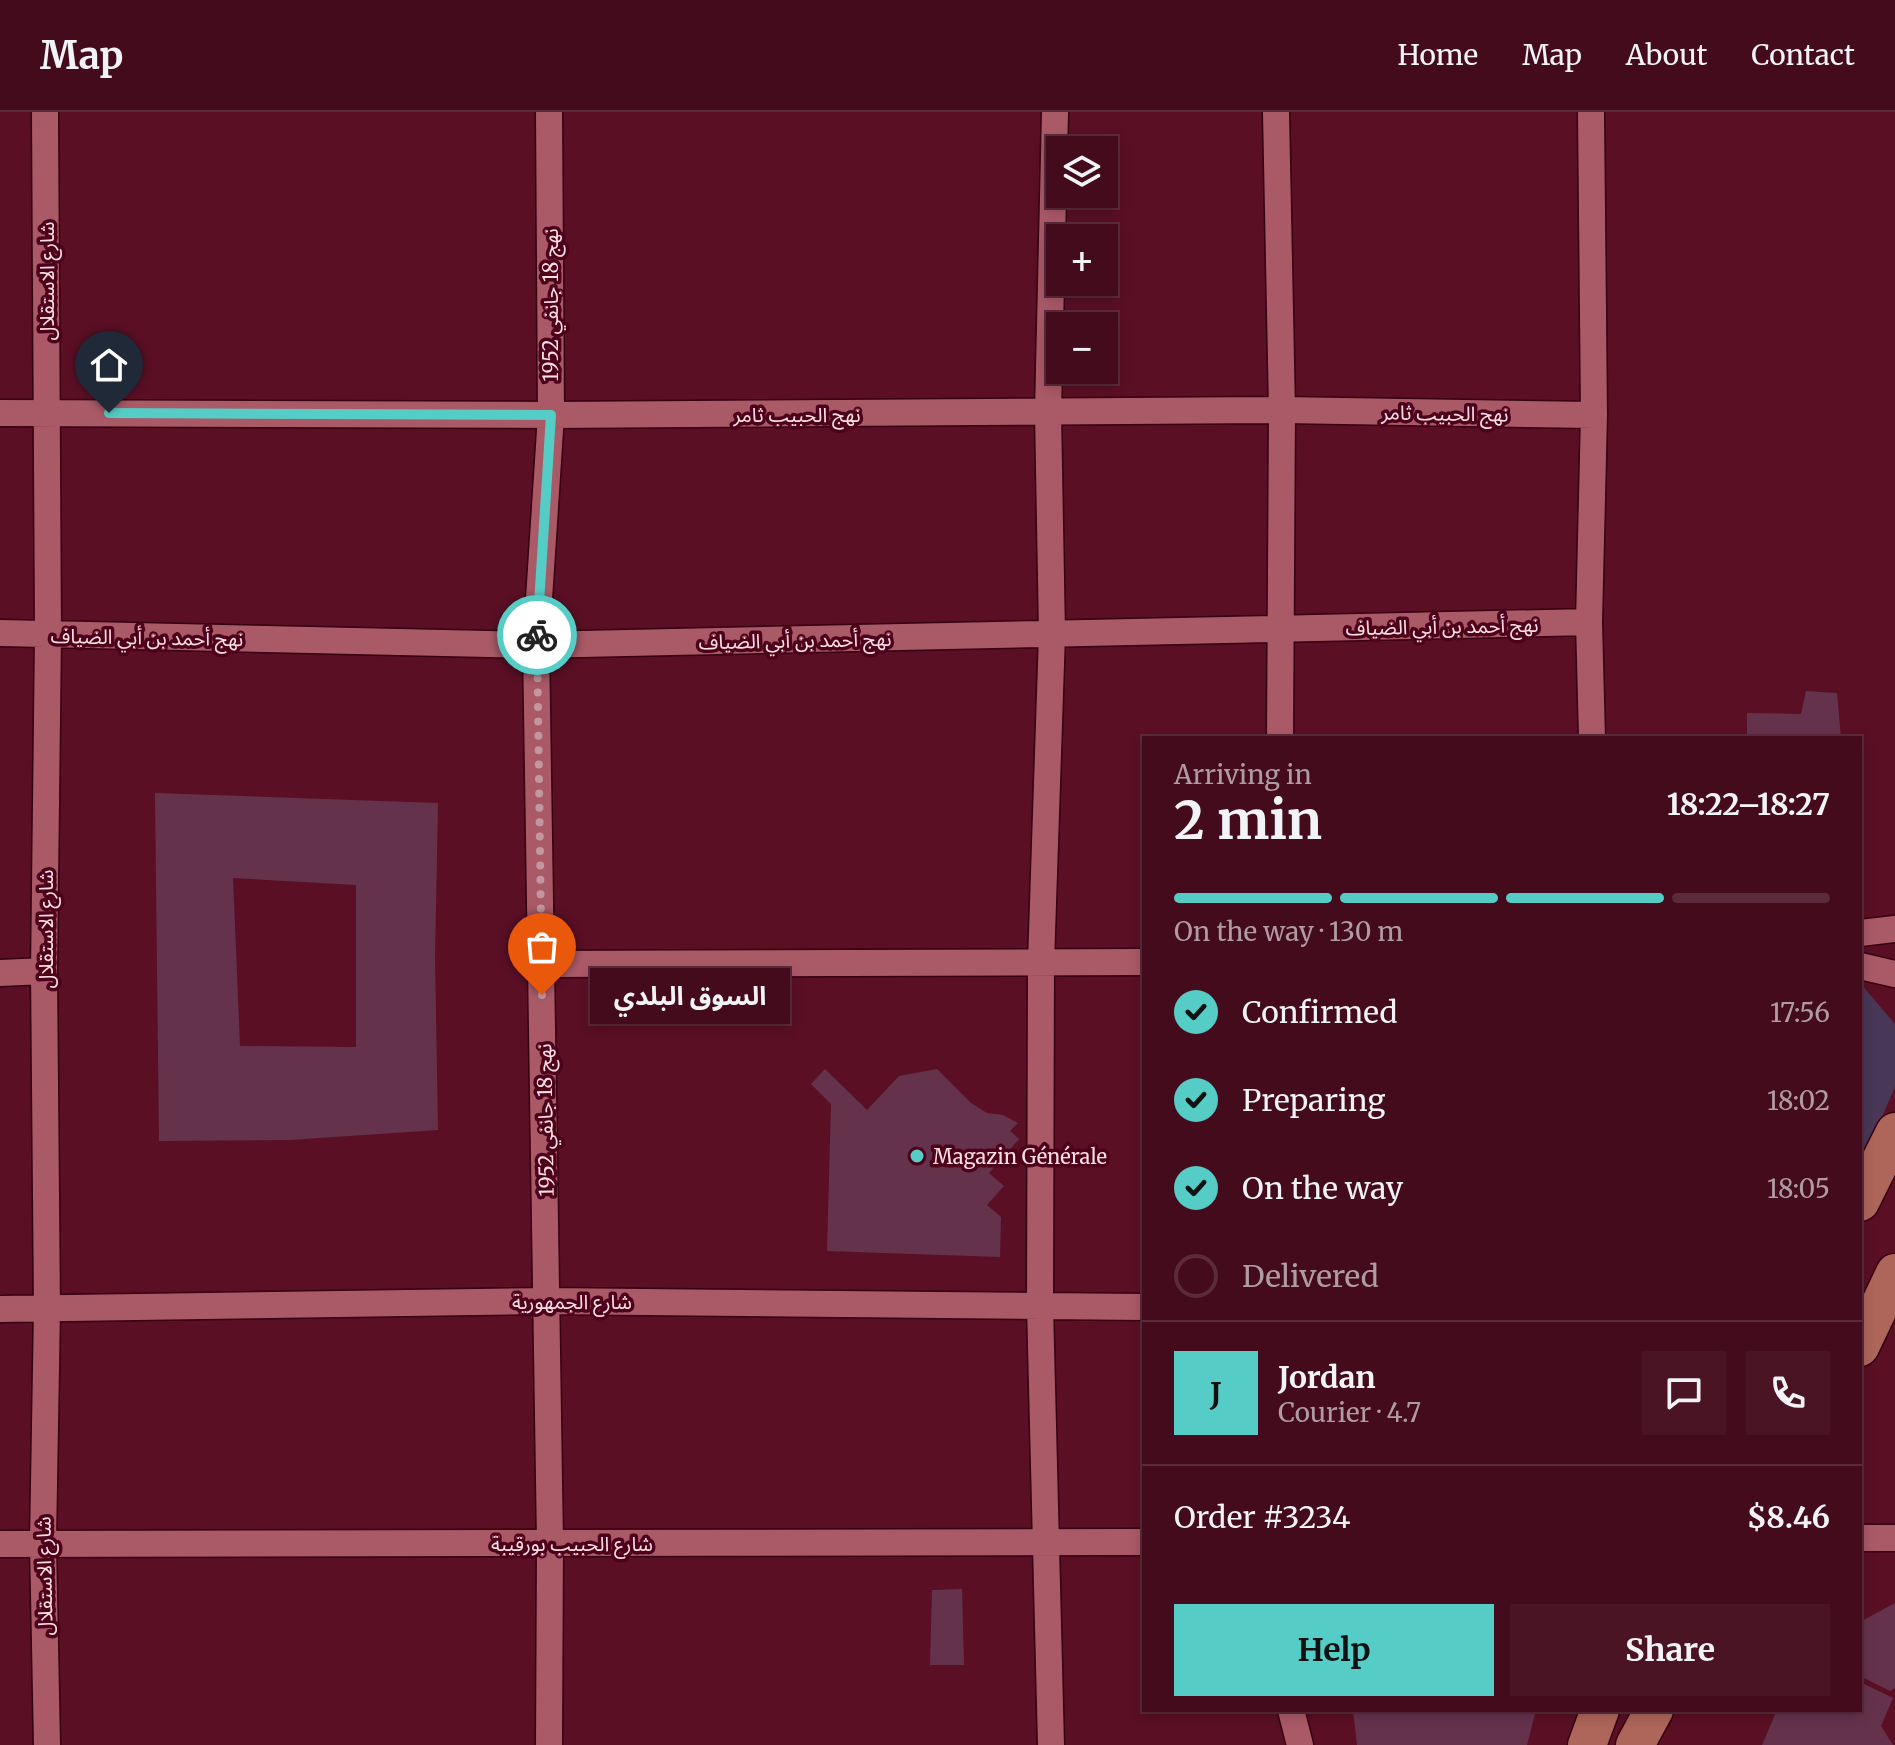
<!DOCTYPE html>
<meta charset="utf-8">
<style>
:root{--surface:#440b1c;--page:#4b1425;--text:#f1f3f6;--muted:#af9ba3;--line:#5c2b3b;--accent:#55cdc6}
body{margin:0;font-family:Merriweather,"Noto Sans Arabic",serif;background:var(--page);color:var(--text);height:100vh;display:flex;flex-direction:column;font-size:30px;white-space:nowrap}
*{box-sizing:border-box;margin:0}
p{font-size:26px;color:var(--muted)}
.icon{flex:none;width:44px;height:44px;fill:none;stroke:currentColor;stroke-width:2;stroke-linecap:round;stroke-linejoin:round}
.map{position:relative;flex:1;overflow:hidden}
.drawer{position:absolute;left:1142px;top:624px;width:720px;height:976px;display:flex;flex-direction:column;background:var(--surface);border-radius:0px;box-shadow:0 4px 12px #0003,0 0 0 2px var(--line)}
.drawer>*{flex:none}
.fabs{position:absolute;left:1046px;top:24px;display:grid;gap:16px}
.fabs a{display:grid;place-items:center;width:72px;height:72px;border-radius:0px;background:var(--surface);box-shadow:0 4px 12px #0003,0 0 0 2px var(--line);font-size:40px}
.pin{position:absolute;display:grid;place-items:center;width:68px;height:68px;color:#fff;margin:-82px -34px;border-radius:50% 50% 50% 0;rotate:-45deg;box-shadow:0 0 8px #0007}
.pin .icon{rotate:45deg}
.courier{position:absolute;display:grid;place-items:center;width:80px;height:80px;margin:-40px;border:6px solid #55cdc6;border-radius:50%;background:#fff;color:#222;box-shadow:0 2px 10px #0007}
.bubble{position:absolute;height:56px;border-radius:0px;background:var(--surface);box-shadow:0 4px 12px #0003,0 0 0 2px var(--line);font-size:26px;font-weight:700;line-height:56px;text-align:center}
.head em{font-style:normal;font-weight:700}
.head div{display:flex;flex-direction:column-reverse}
.head{display:flex;align-items:center;justify-content:space-between;height:136px;padding:0 32px}
h1{font-size:52px;font-weight:700;line-height:60px}
.bar{display:grid;grid-template-columns:repeat(4,1fr);gap:12px 8px;align-content:center;height:96px;padding:0 32px}
.bar i{height:10px;border-radius:6px;background:var(--line)}
.bar .active{background:var(--accent)}
.bar p{grid-column:span 4}
.line{display:flex;align-items:center;gap:20px;padding:0 32px;border-top:2px solid var(--line)}
.line div{flex:1}
.round{display:grid;place-items:center;flex:none;width:84px;height:84px;border-radius:0px;background:var(--page)}
ol{padding:0 32px;list-style:none}
li{display:flex;align-items:center;gap:24px;height:88px}
li p{margin-inline-start:auto}
li .icon{padding:8px;border-radius:50%;background:var(--accent);color:#111;stroke-width:4}
li:last-child{color:var(--muted)}
li i{width:44px;height:44px;border:4px solid var(--line);border-radius:50%}
.action{display:flex;gap:16px;margin-top:auto;padding:16px 32px}
.action a{flex:1;height:92px;border-radius:0px;background:var(--accent);color:#111;font-size:32px;font-weight:700;line-height:92px;text-align:center}
.action a+a{background:var(--page);color:var(--text)}
header{display:flex;align-items:center;gap:48px;box-sizing:border-box;height:112px;padding:0 40px;background:var(--surface);border-bottom:2px solid var(--line)}
header strong{font-size:38px}
nav{display:flex;gap:44px;margin-inline-start:auto;font-size:28px}
.map>svg:first-child{display:block}
.green{fill:#493757}
.building{fill:#65324c;fill-rule:evenodd}
.lines{fill:none;stroke-linecap:round;stroke-linejoin:round}
.minor-casing{stroke:#360010;stroke-width:29}
.secondary-casing{stroke:#360010;stroke-width:41}
.minor{stroke:#aa5967;stroke-width:26}
.secondary{stroke:#ae655a;stroke-width:38}
.done{stroke:#c497a0;stroke-width:8;stroke-dasharray:0 14.4}
.route{stroke:#55cdc6;stroke-width:10}
.poi-dot{fill:#55cdc6;stroke:#4e011b;stroke-width:3}
.labels{text-anchor:middle;dominant-baseline:central;stroke-width:7;stroke-linejoin:round;paint-order:stroke}
.street-label{font-size:20px;fill:#fde0e3;stroke:#4e011b}
.poi-label{font-size:20px;fill:#fde0e3;stroke:#4e011b;text-anchor:start}
</style>
<header>
<strong>Map</strong>
<nav><a>Home</a><a>Map</a><a>About</a><a>Contact</a></nav>
</header>
<div class="map">
<svg width="1895" height="1633" viewBox="0 0 1895 1633">
<rect width="100%" height="100%" fill="#5a0f25"/>
<path class="green" d="M1860 871 1895 912V975L1860 1056Z"/>
<path class="building" d="M1806 579 1837 581 1841 626H1747V601L1801 602Z
M155 681 438 691 435 845 438 1018 290 1028 159 1029ZM233 766 356 773V935L240 934Z
M825 957 867 998 899 964 937 957 971 991 987 1001 1003 1003 1018 1011 1010 1019 1019 1027 989 1061 1004 1074 987 1093 1001 1105 1000 1145 827 1139 831 992 811 972Z
M962 1477 964 1553H930L932 1478Z
M1895 1491V1576L1890 1579 1860 1564V1510Z
M1860 1570 1893 1586 1881 1614 1893 1633H1762L1777 1598H1860Z
M1353 1598H1536L1527 1633H1357Z"/>
<g class="lines">
<defs>
<path id="minor" d="M45 0 48 522 44 859 47 1197 43 1431 47 1633
M1276 0 1282 298 1280 626
M1591 0 1594 303 1589 510 1592 626
M0 301 551 303 1282 298 1594 303
M0 521 536 533 1589 510
M1860 821 1895 817
M542 852 1144 850
M1860 854 1895 862
M0 861 44 859
M0 1197 548 1189 1144 1195
M1860 1426H1895
M0 1432 1144 1430
M1291 1598 1300 1633
M549 1633 550 1431 536 533 551 303 549 0
M1051 1633 1040 1194 1041 851 1052 522 1048 300 1055 0"/>
<path id="secondary" d="M1860 1090 1895 1020
M1860 1235 1895 1161
M1587 1633 1600 1598
M1635 1633 1654 1598"/>
</defs>
<use href="#minor" class="minor-casing"/>
<use href="#secondary" class="secondary-casing"/>
<use href="#minor" class="minor"/>
<use href="#secondary" class="secondary"/>
</g>
<g class="lines">
<path class="done" d="M537 523 542 883"/>
<path class="route" d="M109 301 551 303 537 523"/>
</g>
<circle class="poi-dot" cx="917" cy="1044" r="8"/>
<g class="labels">
<g class="street-label">
<text transform="translate(46 169) rotate(-90)">شارع الاستقلال</text>
<text transform="translate(550 193) rotate(-90)">نهج 18 جانفي 1952</text>
<text transform="translate(1445 301) rotate(1)">نهج الحبيب ثامر</text>
<text x="797" y="302">نهج الحبيب ثامر</text>
<text transform="translate(1442 514) rotate(-1)">نهج أحمد بن أبي الضياف</text>
<text transform="translate(147 525) rotate(1)">نهج أحمد بن أبي الضياف</text>
<text transform="translate(795 528) rotate(-1)">نهج أحمد بن أبي الضياف</text>
<text transform="translate(45 817) rotate(-90)">شارع الاستقلال</text>
<text transform="translate(545 1008) rotate(-91)">نهج 18 جانفي 1952</text>
<text x="572" y="1189">شارع الجمهورية</text>
<text x="572" y="1431">شارع الحبيب بورقيبة</text>
<text transform="translate(44 1464) rotate(-91)">شارع الاستقلال</text>
</g>
<g class="poi-label">
<text x="933" y="1044">Magazin Générale</text>
</g>
</g>
</svg>
<div class="fabs">
<a><svg class="icon" aria-label="layers" viewBox="0 0 24 24"><path d="M12 4l9 5-9 5-9-5zM3 14l9 5 9-5"/></svg></a>
<a>+</a>
<a>−</a>
</div>
<div class="pin" style="left:542px;top:883px;background:#ea580c"><svg class="icon" aria-label="bag" viewBox="0 0 24 24"><path d="M5 8h14l-1 12H6zM9 8a3 3 0 0 1 6 0"/></svg></div>
<div class="pin" style="left:109px;top:301px;background:#1f2937"><svg class="icon" aria-label="home" viewBox="0 0 24 24"><path d="M3 11l9-7 9 7M6 9v11h12V9"/></svg></div>
<div class="courier" style="left:537px;top:523px"><svg class="icon" aria-label="bike" viewBox="0 0 24 24"><circle cx="6" cy="16" r="4"/><circle cx="18" cy="16" r="4"/><path d="M6 16l4-8h5l3 8M10 8l3 8H6M13 5h3"/></svg></div>
<div class="bubble" style="left:590px;top:856px;width:200px">السوق البلدي</div>
<section class="drawer">
<div class="head"><div><h1>2 min</h1><p>Arriving in</p></div><em>18:22–18:27</em></div>
<div class="bar"><i class="active"></i><i class="active"></i><i class="active"></i><i></i><p>On the way · 130 m</p></div>
<ol>
<li><svg class="icon" aria-label="check" viewBox="0 0 24 24"><path d="M5 12l5 5 9-10"/></svg>Confirmed<p>17:56</p></li>
<li><svg class="icon" aria-label="check" viewBox="0 0 24 24"><path d="M5 12l5 5 9-10"/></svg>Preparing<p>18:02</p></li>
<li><svg class="icon" aria-label="check" viewBox="0 0 24 24"><path d="M5 12l5 5 9-10"/></svg>On the way<p>18:05</p></li>
<li><i></i>Delivered</li>
</ol>
<div class="line" style="height:144px"><b class="round" style="background:var(--accent);color:#111">J</b><div><b>Jordan</b><p>Courier · 4.7</p></div><a class="round"><svg class="icon" aria-label="chat" viewBox="0 0 24 24"><path d="M4 5h16v11H9l-5 4z"/></svg></a><a class="round"><svg class="icon" aria-label="phone" viewBox="0 0 24 24"><path d="M5 4h4l2 5-3 2q2 4 5 5l2-3 5 2v4C11 20 4 13 5 4z"/></svg></a></div>
<div class="line" style="height:104px"><div>Order #3234</div><b>$8.46</b></div>
<div class="action"><a>Help</a><a>Share</a></div>
</section>
</div>
